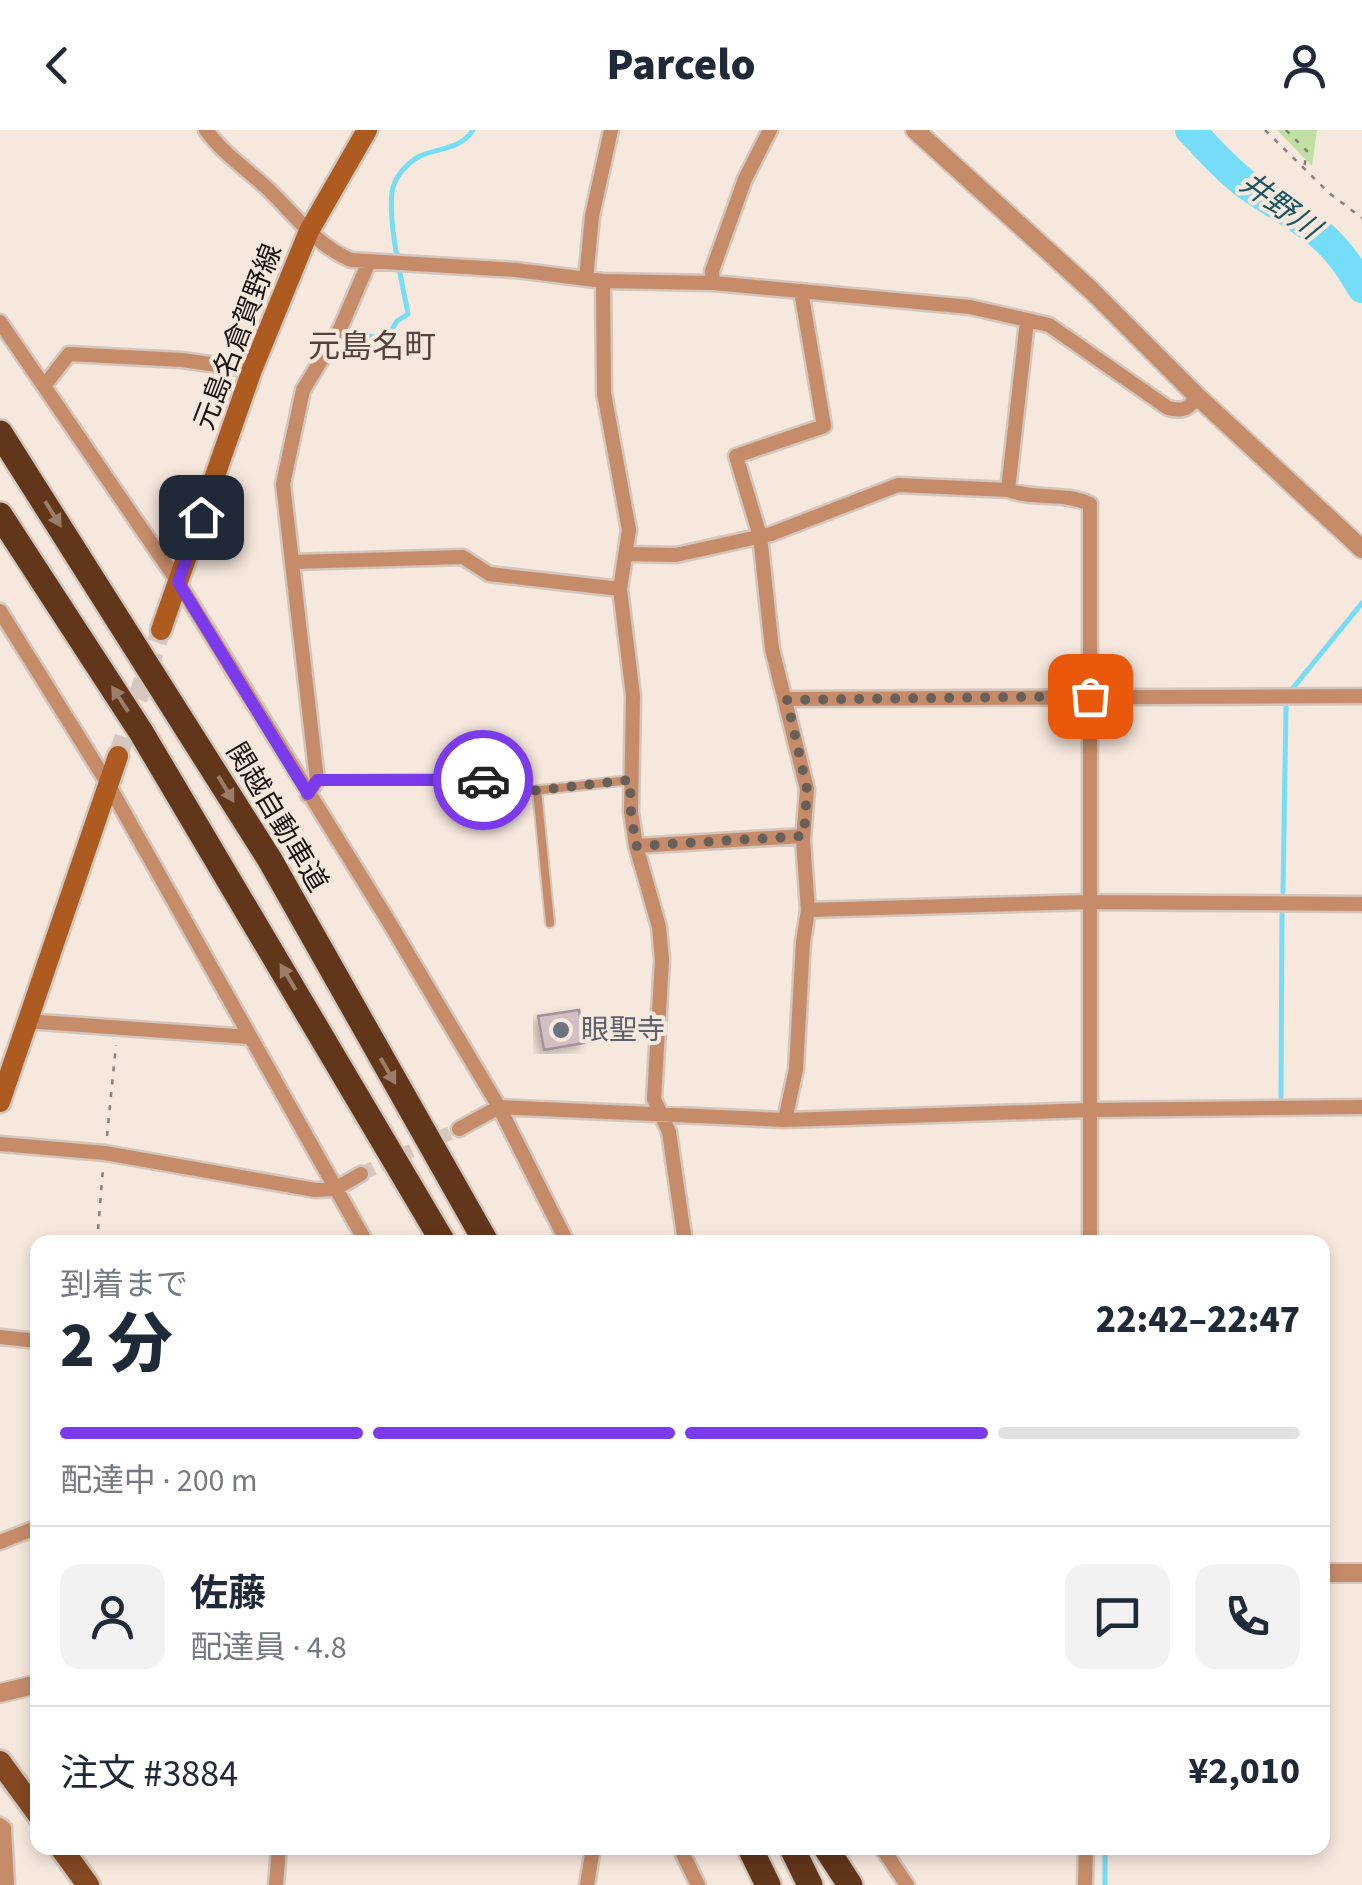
<!DOCTYPE html>
<html lang="ja">
<meta charset="utf-8">
<style>
:root{--surface:#fff;--page:#f2f2f3;--text:#1f2937;--muted:#747a83;--line:#e0e1e3;--accent:#7c3aed}
body{margin:0;font-family:"Source Sans 3","Noto Sans JP",sans-serif;background:var(--page);color:var(--text);height:100vh;display:flex;flex-direction:column;font-size:38px;white-space:nowrap}
*{box-sizing:border-box;margin:0}
p{font-size:32px;color:var(--muted)}
.icon{flex:none;width:55px;height:55px;fill:none;stroke:currentColor;stroke-width:2;stroke-linecap:round;stroke-linejoin:round}
.map{position:relative;flex:1;overflow:hidden}
.sheet{position:absolute;left:30px;top:1105px;width:1300px;height:620px;display:flex;flex-direction:column;background:var(--surface);border-radius:20px;box-shadow:0 5px 15px #0003}
.sheet>*{flex:none}
.pin{position:absolute;display:grid;place-items:center;width:85px;height:85px;color:#fff;margin:-42px;border-radius:20px;box-shadow:0 5px 15px #0006}
.courier{position:absolute;display:grid;place-items:center;width:100px;height:100px;margin:-50px;border:8px solid #7c3aed;border-radius:50%;background:#fff;color:#222;box-shadow:0 2px 12px #0007}
.summary em{font-style:normal;font-weight:800}
.summary div{display:flex;flex-direction:column-reverse}
.summary{display:flex;align-items:center;justify-content:space-between;height:170px;padding:0 30px}
h1{font-size:65px;font-weight:800;line-height:75px}
.bar{display:grid;grid-template-columns:repeat(4,1fr);gap:15px 10px;align-content:center;height:120px;padding:0 30px}
.bar i{height:12px;border-radius:8px;background:var(--line)}
.bar .selected{background:var(--accent)}
.bar p{grid-column:span 4}
.line{display:flex;align-items:center;gap:25px;padding:0 30px;border-top:2px solid var(--line)}
.line div{flex:1}
.round{display:grid;place-items:center;flex:none;width:105px;height:105px;border-radius:20px;background:var(--page)}
header{display:flex;justify-content:space-between;align-items:center;height:130px;padding:0 30px;background:var(--surface);font-size:45px;font-weight:800}
.map>svg:first-child{display:block}
.green{fill:#bee0a2}
.lines{fill:none;stroke-linecap:round;stroke-linejoin:round}
.stream{stroke:#75ddf7;stroke-width:5}
.river{stroke:#75ddf7;stroke-width:30}
.building{fill:#d1bfc4;stroke:#a29196;stroke-width:2.5;filter:url(#shadow)}
.minor-tunnel{stroke:#d6c8be;stroke-width:14;stroke-dasharray:14 7;stroke-linecap:butt}
.secondary-tunnel{stroke:#d6c8be;stroke-width:20;stroke-dasharray:20 10;stroke-linecap:butt}
.service-casing{stroke:#d4c6bc;stroke-width:12}
.minor-casing{stroke:#d4c6bc;stroke-width:19}
.tertiary-casing{stroke:#d4c6bc;stroke-width:22}
.secondary-casing{stroke:#d4c6bc;stroke-width:25}
.primary-casing{stroke:#d4c6bc;stroke-width:28}
.motorway-casing{stroke:#d4c6bc;stroke-width:30}
.path{stroke:#897f77;stroke-width:2.5;stroke-dasharray:5 8;stroke-linecap:butt}
.service{stroke:#c68c6a;stroke-width:8}
.minor{stroke:#c68c6a;stroke-width:14}
.tertiary{stroke:#c68c6a;stroke-width:18}
.secondary{stroke:#ae5b22;stroke-width:20}
.primary{stroke:#844822;stroke-width:22}
.motorway{stroke:#62361a;stroke-width:25}
.oneway{fill:#9e7d68}
.done{stroke:#675f58;stroke-width:10;stroke-dasharray:0 18}
.route{stroke:#7c3aed;stroke-width:12}
.worship-dot{fill:#6b7280;stroke:#f7e8dd;stroke-width:4}
.labels{text-anchor:middle;dominant-baseline:central;stroke-width:8;stroke-linejoin:round;paint-order:stroke}
.street-label{font-size:28px;fill:#1a1511;stroke:#f7e8dd}
.worship-label{font-size:28px;fill:#5b616d;stroke:#f7e8dd;text-anchor:start}
.water-label{font-size:30px;font-style:italic;fill:#195462;stroke:#f7e8dd}
.quarter-label{font-size:32px;fill:#50443b;stroke:#f7e8dd}
</style>
<header><svg class="icon" aria-label="back" viewBox="0 0 24 24"><path d="M15 5l-7 7 7 7"/></svg>Parcelo<svg class="icon" aria-label="person" viewBox="0 0 24 24"><circle cx="12" cy="8" r="4"/><path d="M4 21q1-7 8-7t8 7"/></svg></header>
<div class="map">
<svg width="1362" height="1755" viewBox="0 0 1362 1755">
<defs>
<filter id="shadow"><feDropShadow dx="-4.5" dy="4.5" stdDeviation="5" flood-color="#0004"/></filter>
</defs>
<rect width="100%" height="100%" fill="#f7e8dd"/>
<path class="green" d="M1277 0H1317L1312 36Z"/>
<g class="lines">
<path class="stream" d="M343 207 346 202 386 209 397 191 408 184C402 151 388 95 392 62 394 47 407 33 420 26 440 17 460 20 473 0
M1293 558 1362 473
M1283 762 1286 576
M1281 967 1282 783
M1105 1755V1718"/>
<path class="river" d="M1190 0C1208 18 1226 40 1247 55 1300 92 1328 97 1362 158"/>
</g>
<path class="building" d="M579 880 584 913 544 920 538 886Z"/>
<g class="lines">
<path class="minor-tunnel" d="M361 1044 459 999"/>
<path class="secondary-tunnel" d="M118 626 161 500"/>
<defs>
<path id="service" d="M317 650 477 648 532 661 630 650
M537 660 550 793"/>
<path id="minor" d="M206 0C223 24 247 39 268 59 294 84 317 116 351 130L516 140 603 151 713 153 970 177 1049 195 1168 278C1183 282 1189 279 1197 266
M586 149 592 86 611 0
M603 151 604 263 629 400 620 459 633 566 631 682 636 716 659 797 662 830 654 969 669 1002 685 1112
M713 153 712 141 745 49 770 0
M1027 191 1008 360C1035 370 1065 362 1090 374V1112
M0 192 178 452 386 787 499 977 567 1112
M44 256 69 224 182 230 252 240
M627 424 676 425 771 404 898 355 1008 360
M293 432 463 427 489 444 620 459
M0 481 108 654 366 1112
M787 569 1362 566
M308 665 317 650 283 354 303 260 340 199 368 134
M636 716 803 706
M808 780 1089 772 1362 774
M26 891 249 907
M785 990 796 939 803 812 808 780 803 710 807 659 772 519 760 406 736 326 824 296 801 161
M459 999 499 977 785 990 1090 980 1362 977
M0 1014 105 1023 315 1060 335 1059 361 1044
M0 1207 38 1211
M0 1412 38 1397
M0 1695 4 1698 7 1755
M680 1718 698 1755
M882 1718 907 1755
M276 1755 279 1718
M587 1755 593 1718
M1085 1755 1086 1718"/>
<path id="tertiary" d="M915 0 1092 161 1197 266 1362 419
M1322 1443H1362
M0 1563 38 1554"/>
<path id="secondary" d="M161 500 252 240 309 101 367 0
M0 972 118 626"/>
<path id="primary" d="M0 1632 38 1684
M61 1718 88 1755"/>
<path id="motorway" d="M0 303 270 730 486 1112
M0 385 141 602 443 1112
M750 1718 768 1755
M792 1718 810 1755
M826 1718 850 1755"/>
</defs>
<use href="#service" class="service-casing"/>
<use href="#minor" class="minor-casing"/>
<use href="#tertiary" class="tertiary-casing"/>
<use href="#secondary" class="secondary-casing"/>
<use href="#primary" class="primary-casing"/>
<use href="#motorway" class="motorway-casing"/>
<path class="path" d="M1265 0 1329 63 1362 88
M1286 0 1307 21 1304 38
M107 1006 116 915
M97 1112 103 1039"/>
<use href="#service" class="service"/>
<use href="#minor" class="minor"/>
<use href="#tertiary" class="tertiary"/>
<use href="#secondary" class="secondary"/>
<use href="#primary" class="primary"/>
<use href="#motorway" class="motorway"/>
</g>
<defs><path id="oneway-solid" d="M-6-.8H1V-3.2L6.5 0L1 3.2V.8H-6Z" transform="scale(2.5)"/></defs>
<g class="oneway">
<use href="#oneway-solid" transform="translate(53 384) rotate(58)"/>
<use href="#oneway-solid" transform="translate(120 569) rotate(-123)"/>
<use href="#oneway-solid" transform="translate(226 659) rotate(59)"/>
<use href="#oneway-solid" transform="translate(288 847) rotate(-121)"/>
<use href="#oneway-solid" transform="translate(388 941) rotate(60)"/>
</g>
<g class="lines">
<path class="done" d="M483 650 532 661 630 650 631 682 636 716 804 706 807 659 787 570 1090 566"/>
<path class="route" d="M201 387 178 452 308 664 317 650H483"/>
</g>
<circle class="worship-dot" cx="561" cy="900" r="10"/>
<g class="labels">
<g class="street-label">
<text transform="translate(238 207) rotate(-69)">元島名倉賀野線</text>
<text transform="translate(277 687) rotate(59)">関越自動車道</text>
</g>
<g class="worship-label">
<text x="581" y="900">眼聖寺</text>
</g>
<g class="water-label">
<text transform="translate(1280 76) rotate(36)">井野川</text>
</g>
<g class="quarter-label">
<text x="372" y="217">元島名町</text>
</g>
</g>
</svg>
<div class="pin" style="left:1090px;top:566px;background:#ea580c"><svg class="icon" aria-label="bag" viewBox="0 0 24 24"><path d="M5 8h14l-1 12H6zM9 8a3 3 0 0 1 6 0"/></svg></div>
<div class="pin" style="left:201px;top:387px;background:#1f2937"><svg class="icon" aria-label="home" viewBox="0 0 24 24"><path d="M3 11l9-7 9 7M6 9v11h12V9"/></svg></div>
<div class="courier" style="left:483px;top:650px"><svg class="icon" aria-label="car" viewBox="0 0 24 24"><path d="M5 17H2v-5l4-1 3-4h7l3 4 3 1v5h-3M9 17h6M6 11h13"/><circle cx="7" cy="17" r="2"/><circle cx="17" cy="17" r="2"/></svg></div>
<section class="sheet">
<div class="summary"><div><h1>2 分</h1><p>到着まで</p></div><em>22:42–22:47</em></div>
<div class="bar"><i class="selected"></i><i class="selected"></i><i class="selected"></i><i></i><p>配達中 · 200 m</p></div>
<div class="line" style="height:180px"><a class="round"><svg class="icon" aria-label="person" viewBox="0 0 24 24"><circle cx="12" cy="8" r="4"/><path d="M4 21q1-7 8-7t8 7"/></svg></a><div><b>佐藤</b><p>配達員 · 4.8</p></div><a class="round"><svg class="icon" aria-label="chat" viewBox="0 0 24 24"><path d="M4 5h16v11H9l-5 4z"/></svg></a><a class="round"><svg class="icon" aria-label="phone" viewBox="0 0 24 24"><path d="M5 4h4l2 5-3 2q2 4 5 5l2-3 5 2v4C11 20 4 13 5 4z"/></svg></a></div>
<div class="line" style="height:130px"><div>注文 #3884</div><b>¥2,010</b></div>
</section>
</div>
